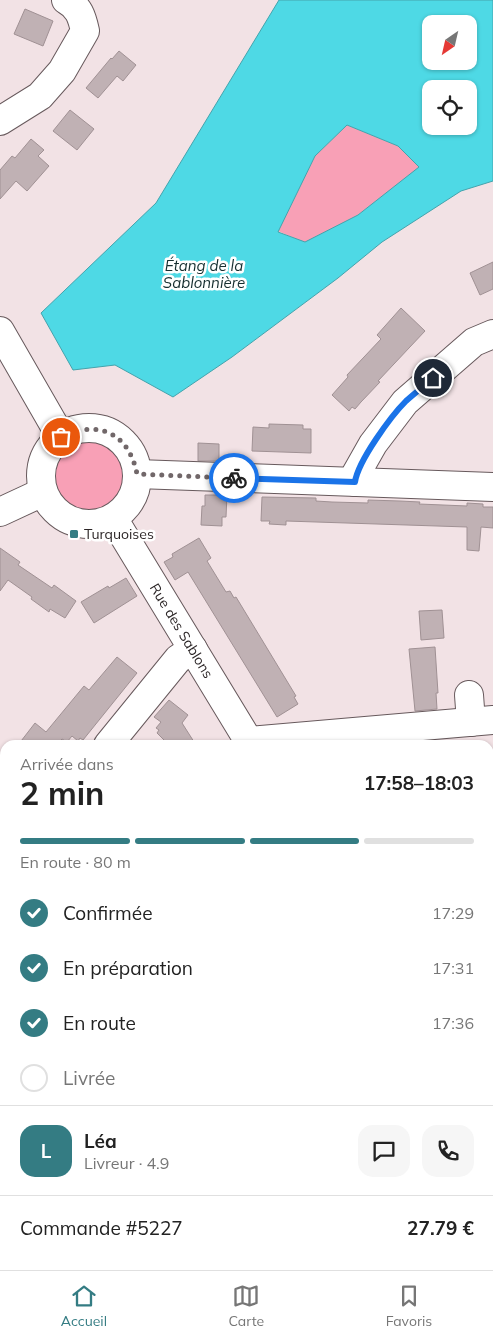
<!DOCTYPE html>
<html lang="fr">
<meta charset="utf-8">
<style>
:root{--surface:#fff;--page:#f6f6f6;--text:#222;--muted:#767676;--line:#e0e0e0;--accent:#347c83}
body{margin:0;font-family:Mulish,sans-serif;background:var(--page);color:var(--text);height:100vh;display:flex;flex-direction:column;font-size:19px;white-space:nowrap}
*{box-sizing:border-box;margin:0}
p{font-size:16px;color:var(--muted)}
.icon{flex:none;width:28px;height:28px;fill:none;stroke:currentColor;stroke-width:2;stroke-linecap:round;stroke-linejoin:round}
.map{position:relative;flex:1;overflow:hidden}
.side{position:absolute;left:0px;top:740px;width:494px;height:530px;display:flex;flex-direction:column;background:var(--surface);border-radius:15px 15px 0 0;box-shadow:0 1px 4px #0004}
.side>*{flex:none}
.needle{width:32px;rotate:214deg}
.controls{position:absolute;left:422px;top:15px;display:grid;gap:10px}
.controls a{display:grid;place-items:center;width:55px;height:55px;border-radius:10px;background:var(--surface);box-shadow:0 1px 4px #0004;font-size:25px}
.pin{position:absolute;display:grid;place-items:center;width:42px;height:42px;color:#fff;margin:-21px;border:2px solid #fff;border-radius:50%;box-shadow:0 1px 5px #0007}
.courier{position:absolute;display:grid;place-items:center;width:50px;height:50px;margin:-25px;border:4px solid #1a73e8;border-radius:50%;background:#fff;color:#222;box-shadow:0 1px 6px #0007}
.head em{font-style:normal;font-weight:700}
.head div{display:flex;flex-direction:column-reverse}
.head{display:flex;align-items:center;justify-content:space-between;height:85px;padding:0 20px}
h1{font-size:32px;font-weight:700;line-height:38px}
.bar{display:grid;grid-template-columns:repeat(4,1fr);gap:8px 5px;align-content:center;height:60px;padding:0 20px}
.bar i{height:6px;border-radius:4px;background:var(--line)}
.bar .active{background:var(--accent)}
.bar p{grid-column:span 4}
.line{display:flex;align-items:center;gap:12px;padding:0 20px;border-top:1px solid var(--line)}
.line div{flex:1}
.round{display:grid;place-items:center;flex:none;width:52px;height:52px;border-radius:15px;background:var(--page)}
ol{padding:0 20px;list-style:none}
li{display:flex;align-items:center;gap:15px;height:55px}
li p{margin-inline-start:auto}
li .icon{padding:5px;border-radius:50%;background:var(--accent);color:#fff;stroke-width:4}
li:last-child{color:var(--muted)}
li i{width:28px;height:28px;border:2px solid var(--line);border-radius:50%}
.dock{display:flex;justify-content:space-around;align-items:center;height:70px;border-top:1px solid var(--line);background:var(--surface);font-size:14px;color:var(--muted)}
.dock a{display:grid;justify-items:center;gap:2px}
.dock .active{color:var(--accent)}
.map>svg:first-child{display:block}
.green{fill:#f8a0b6}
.water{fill:#4ed9e5;stroke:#44a3ac;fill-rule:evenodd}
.building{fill:#c0b1b4;stroke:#a09194}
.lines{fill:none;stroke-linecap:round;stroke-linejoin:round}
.minor-casing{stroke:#67595c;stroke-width:30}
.major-casing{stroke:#ae7b88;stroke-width:30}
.minor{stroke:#fff;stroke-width:28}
.major{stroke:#f9ccd7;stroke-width:28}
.done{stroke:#716769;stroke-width:5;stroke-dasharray:0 9}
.route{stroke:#1a73e8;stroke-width:6}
.poi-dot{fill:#347c83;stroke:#fff;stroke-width:2}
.labels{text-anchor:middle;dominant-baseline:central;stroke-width:5;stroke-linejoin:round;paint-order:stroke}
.poi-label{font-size:14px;fill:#2b2526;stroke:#fff;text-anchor:start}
.street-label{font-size:14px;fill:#2b2526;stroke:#fff}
.water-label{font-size:15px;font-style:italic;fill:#162e30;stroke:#fff}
</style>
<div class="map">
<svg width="493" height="1270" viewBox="0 0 493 1270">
<rect width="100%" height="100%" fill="#f2e2e5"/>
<path class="green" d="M347 125 398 146 420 167 358 215 305 243 278 231 315 156Z
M54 476a35 35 0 1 1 70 0a35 35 0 1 1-70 0Z"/>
<path class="water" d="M279 0H493V181L461 191 382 242 338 278 232 357 173 397 115 365 73 370 41 313 156 203ZM431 24H469V61H431ZM431 89H469V126H431ZM347 125 398 146 419 167 358 215 305 242 278 232 315 156Z"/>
<path class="building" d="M25 9 53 21 43 46 14 34Z
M119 51 136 65 123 81 117 76 98 98 86 88 111 58 112 59Z
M70 110 94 129 77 150 53 131Z
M31 139 44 150 38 156 49 166 27 191 16 181 0 199V170L12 156 15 158Z
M493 262V289L480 295 470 273Z
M401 308 425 331 378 381 380 382 361 402 355 409 352 407 349 411 332 395 348 377 347 375 381 339 377 335Z
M269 424 303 425V429H311V453L252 451 253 427 269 428Z
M198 443 219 444V461H198Z
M205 495H227L226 517H222V526L201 525 202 506H205Z
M262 497 316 498V501L332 502 368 503V500L400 501 420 502 419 504 467 506V503L483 504V507H493V528L481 527 479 551 467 550V527L286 521V525L269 524 270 521H261Z
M199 538 211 558 207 561 226 592 230 591 234 598 236 597 296 696 294 697 298 704 277 717 188 572 175 580 164 562 173 557 172 554Z
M0 548 20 562 18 565 52 588 54 585 76 601 65 618 50 609 49 612 31 599 32 597 8 580 0 591Z
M126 578 137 596 94 623 81 602 108 586 109 588Z
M442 610 444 638 421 640 419 611Z
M435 647 438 693H436L437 709 415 711 409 649Z
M117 657 137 673 83 740 80 738 78 741 72 736 67 742 62 739 59 742 62 745H18L35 723 46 732 84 686 89 690Z
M169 700 188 715 182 723 196 745H169L157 733 159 730 156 728 161 722 154 717Z"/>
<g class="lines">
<defs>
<g id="minor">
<path d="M0 121 40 96 62 71 85 31C82 17 79 7 66 0"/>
<path d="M0 331 61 437"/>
<circle cx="89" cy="476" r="48"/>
<path d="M137 474 493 487"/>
<path d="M355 482 356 474 373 444 405 402 474 342 493 334"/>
<path d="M0 512 43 492"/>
<path id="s1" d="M113 518 251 745"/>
<path d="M469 695 471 722"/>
<path d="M249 741 493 720"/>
<path d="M108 745 178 659 193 649"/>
<path d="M0 943 5 951"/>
<path d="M490 957 493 984"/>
<path d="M266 1265V1270"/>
<path d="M459 1265 462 1270"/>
</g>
<path id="major" d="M0 1141 5 1150
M79 1265 82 1270"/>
</defs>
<use href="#minor" class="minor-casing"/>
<use href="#major" class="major-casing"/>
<use href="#minor" class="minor"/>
<use href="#major" class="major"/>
</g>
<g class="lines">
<path class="done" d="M61 437C98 419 129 433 137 474L234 478"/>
<path class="route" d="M234 478 355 482C358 461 391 416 406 401 415 393 424 386 433 378"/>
</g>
<rect class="poi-dot" x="69" y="529" width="10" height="10" rx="2.5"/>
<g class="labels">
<g class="poi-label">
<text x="84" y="534">Turquoises</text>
</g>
<g class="street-label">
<text stroke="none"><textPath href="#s1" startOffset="132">Rue des Sablons</textPath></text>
</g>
<g class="water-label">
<text x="204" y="265">Étang de la<tspan x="204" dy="17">Sablonnière</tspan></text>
</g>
</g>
</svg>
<div class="controls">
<a><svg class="needle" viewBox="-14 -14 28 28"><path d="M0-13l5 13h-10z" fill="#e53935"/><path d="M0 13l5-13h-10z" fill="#767676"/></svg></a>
<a><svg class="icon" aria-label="locate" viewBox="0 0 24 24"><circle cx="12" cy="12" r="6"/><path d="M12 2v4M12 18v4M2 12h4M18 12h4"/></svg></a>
</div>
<div class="pin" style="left:61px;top:437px;background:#ea580c"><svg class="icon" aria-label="bag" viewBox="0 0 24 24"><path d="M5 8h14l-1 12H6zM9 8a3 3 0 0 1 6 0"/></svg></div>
<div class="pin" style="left:433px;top:378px;background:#1f2937"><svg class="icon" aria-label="home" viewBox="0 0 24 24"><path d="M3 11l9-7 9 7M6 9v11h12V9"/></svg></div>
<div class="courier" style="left:234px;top:478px"><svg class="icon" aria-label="bike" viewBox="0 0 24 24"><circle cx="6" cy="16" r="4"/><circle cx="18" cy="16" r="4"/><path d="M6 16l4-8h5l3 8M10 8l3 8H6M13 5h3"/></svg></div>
<section class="side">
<div class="head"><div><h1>2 min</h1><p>Arrivée dans</p></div><em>17:58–18:03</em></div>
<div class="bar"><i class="active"></i><i class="active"></i><i class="active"></i><i></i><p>En route · 80 m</p></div>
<ol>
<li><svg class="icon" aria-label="check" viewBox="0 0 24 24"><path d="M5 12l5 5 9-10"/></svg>Confirmée<p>17:29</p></li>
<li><svg class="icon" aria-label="check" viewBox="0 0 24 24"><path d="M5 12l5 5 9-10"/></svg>En préparation<p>17:31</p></li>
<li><svg class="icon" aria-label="check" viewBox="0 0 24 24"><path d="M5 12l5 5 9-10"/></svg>En route<p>17:36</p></li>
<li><i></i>Livrée</li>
</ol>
<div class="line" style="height:90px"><b class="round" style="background:var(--accent);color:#fff">L</b><div><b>Léa</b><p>Livreur · 4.9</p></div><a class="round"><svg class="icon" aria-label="chat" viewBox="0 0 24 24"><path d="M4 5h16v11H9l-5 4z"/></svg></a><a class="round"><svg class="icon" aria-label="phone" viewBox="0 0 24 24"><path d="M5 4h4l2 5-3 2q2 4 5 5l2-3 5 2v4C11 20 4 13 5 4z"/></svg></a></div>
<div class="line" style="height:65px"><div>Commande #5227</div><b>27.79 €</b></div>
</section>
</div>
<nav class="dock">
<a class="active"><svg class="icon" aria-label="home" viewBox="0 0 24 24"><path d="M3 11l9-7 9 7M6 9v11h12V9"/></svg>Accueil</a>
<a><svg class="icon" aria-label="map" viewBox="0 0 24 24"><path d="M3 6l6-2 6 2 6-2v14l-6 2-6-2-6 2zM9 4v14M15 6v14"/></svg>Carte</a>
<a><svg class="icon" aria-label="saved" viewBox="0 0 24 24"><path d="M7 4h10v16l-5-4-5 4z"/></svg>Favoris</a>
</nav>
